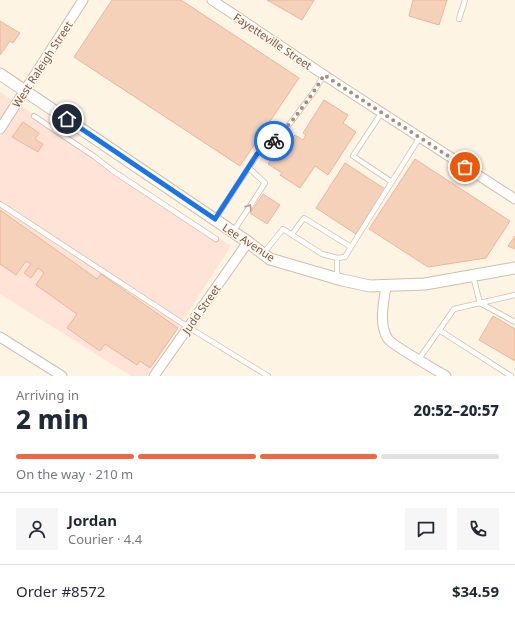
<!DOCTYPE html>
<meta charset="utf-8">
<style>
:root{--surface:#fff;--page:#f6f6f7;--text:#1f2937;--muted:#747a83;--line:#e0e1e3;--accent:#f06841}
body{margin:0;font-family:"Noto Sans",sans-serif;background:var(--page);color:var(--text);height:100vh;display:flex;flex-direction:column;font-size:15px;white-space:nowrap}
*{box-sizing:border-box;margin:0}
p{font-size:13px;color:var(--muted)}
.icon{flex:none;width:22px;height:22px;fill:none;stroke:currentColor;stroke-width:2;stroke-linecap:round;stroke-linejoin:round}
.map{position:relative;height:376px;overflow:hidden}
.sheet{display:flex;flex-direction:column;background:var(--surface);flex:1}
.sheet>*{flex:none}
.pin{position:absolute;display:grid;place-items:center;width:34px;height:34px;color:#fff;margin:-17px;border:2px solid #fff;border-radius:50%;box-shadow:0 1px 4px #0007}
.courier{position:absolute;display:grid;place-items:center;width:40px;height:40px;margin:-20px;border:3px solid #1a73e8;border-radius:50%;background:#fff;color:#222;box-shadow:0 1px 5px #0007}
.headline em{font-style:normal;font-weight:800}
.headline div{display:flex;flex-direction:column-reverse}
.headline{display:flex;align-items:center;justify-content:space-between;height:68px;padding:0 16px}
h1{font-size:26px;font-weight:800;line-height:30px}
.bar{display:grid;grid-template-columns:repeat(4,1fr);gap:6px 4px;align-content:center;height:48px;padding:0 16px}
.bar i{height:5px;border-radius:3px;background:var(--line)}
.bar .selected{background:var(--accent)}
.bar p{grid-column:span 4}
.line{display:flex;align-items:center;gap:10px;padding:0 16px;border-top:1px solid var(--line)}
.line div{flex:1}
.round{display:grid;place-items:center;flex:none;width:42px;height:42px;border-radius:0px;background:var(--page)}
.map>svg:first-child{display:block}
.commercial{fill:#ffe3d7}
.building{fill:#f5d1ba;stroke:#e9b799}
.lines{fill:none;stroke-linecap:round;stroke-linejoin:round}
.service-casing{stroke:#d2bdac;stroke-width:6}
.minor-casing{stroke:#d2bdac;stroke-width:11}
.tertiary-casing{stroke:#d2bdac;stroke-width:13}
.service{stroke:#fff;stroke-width:4.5}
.minor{stroke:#fff;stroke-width:9}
.tertiary{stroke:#fff;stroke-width:11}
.oneway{stroke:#ae9b91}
.done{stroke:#a78f7e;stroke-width:4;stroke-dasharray:0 7.2}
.route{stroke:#1a73e8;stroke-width:5}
.labels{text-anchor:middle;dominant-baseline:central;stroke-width:3;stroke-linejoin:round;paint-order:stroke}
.street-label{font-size:11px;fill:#785947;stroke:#fff7ec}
</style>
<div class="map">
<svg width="515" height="376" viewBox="0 0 515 376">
<rect width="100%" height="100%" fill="#fef4e4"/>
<path class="commercial" d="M0 92 231 246 147 376H131L0 294Z"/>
<path class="building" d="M112 0H181L299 78 240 166 74 57Z
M267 0H314L302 20Z
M413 0H447L439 25 409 16Z
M0 21 20 33 13 43 10 41 0 55Z
M324 100 348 115 343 123 356 132 328 175 315 166 300 188 280 175 282 173 268 164 286 137 291 140 295 135 303 140 306 135 303 133Z
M23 122 39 133 35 139 43 144 38 152 12 137Z
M415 159 510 221 486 258 428 267 369 229Z
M345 163 385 189 356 234 316 208Z
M263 194 280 205 267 224 250 213Z
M0 210 97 279 101 274 178 328 150 368 140 361 137 365 105 344 100 351 67 328 77 314 36 285 44 273 38 268 31 278 24 273 31 264 26 261 16 275 0 264Z
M515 236V249L508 246Z
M493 316 515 329V361L479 340Z"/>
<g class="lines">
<defs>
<path id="service" d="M459 19 465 0
M382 112 353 156 392 182
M34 116 95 157 113 171 216 239
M0 204 188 327 268 376
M215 219 257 155 272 144 288 126 313 93 324 75
M233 232 265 183 249 168
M292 234 304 218 351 247 345 257 337 258
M351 247 420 137
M263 254 283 229 322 254 337 258V279
M473 276 480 303 515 322
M439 330 511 376
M419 359 454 309 515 295"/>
<path id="minor" d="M212 0 333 81 515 199
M0 129 83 0
M386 286C384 302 378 324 388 339 392 345 436 370 446 376
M0 337 62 376
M154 376 248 242"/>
<path id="tertiary" d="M0 74 248 242 270 259 342 280 370 286 425 284 515 268"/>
</defs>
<use href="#service" class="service-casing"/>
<use href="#minor" class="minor-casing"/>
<use href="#tertiary" class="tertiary-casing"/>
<use href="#service" class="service"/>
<use href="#minor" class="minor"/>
<use href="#tertiary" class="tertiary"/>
</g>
<defs><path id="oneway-chevron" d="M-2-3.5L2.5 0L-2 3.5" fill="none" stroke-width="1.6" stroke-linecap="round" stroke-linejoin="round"/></defs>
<use class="oneway" href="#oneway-chevron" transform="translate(249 207) rotate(-56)"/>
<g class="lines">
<path class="done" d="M274 141C293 121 310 99 324 75L465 167"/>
<path class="route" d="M67 119 215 219 257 154 274 141"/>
</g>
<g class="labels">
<g class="street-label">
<text transform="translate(273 41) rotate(34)">Fayetteville Street</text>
<text transform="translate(42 64) rotate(-57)">West Raleigh Street</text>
<text transform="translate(249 242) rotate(33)">Lee Avenue</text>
<text transform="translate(201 309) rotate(-55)">Judd Street</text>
</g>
</g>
</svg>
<div class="pin" style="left:465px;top:167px;background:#ea580c"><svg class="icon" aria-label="bag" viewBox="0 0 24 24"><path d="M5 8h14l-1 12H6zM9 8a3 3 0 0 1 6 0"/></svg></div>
<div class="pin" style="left:67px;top:119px;background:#1f2937"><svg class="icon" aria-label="home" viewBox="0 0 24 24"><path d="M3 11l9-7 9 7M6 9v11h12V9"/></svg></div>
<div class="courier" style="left:274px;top:141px"><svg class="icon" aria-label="bike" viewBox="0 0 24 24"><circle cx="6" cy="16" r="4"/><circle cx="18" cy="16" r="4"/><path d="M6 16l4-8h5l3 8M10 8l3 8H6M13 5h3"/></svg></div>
</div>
<section class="sheet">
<div class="headline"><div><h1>2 min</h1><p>Arriving in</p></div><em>20:52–20:57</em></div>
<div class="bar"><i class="selected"></i><i class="selected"></i><i class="selected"></i><i></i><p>On the way · 210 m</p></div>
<div class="line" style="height:72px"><a class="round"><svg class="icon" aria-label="person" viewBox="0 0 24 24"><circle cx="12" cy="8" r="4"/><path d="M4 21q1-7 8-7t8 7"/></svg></a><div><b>Jordan</b><p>Courier · 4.4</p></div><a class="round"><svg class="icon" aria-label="chat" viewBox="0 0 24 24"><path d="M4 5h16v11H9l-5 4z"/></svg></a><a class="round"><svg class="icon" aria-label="phone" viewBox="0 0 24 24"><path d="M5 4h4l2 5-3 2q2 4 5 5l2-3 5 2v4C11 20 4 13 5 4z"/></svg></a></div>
<div class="line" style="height:52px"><div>Order #8572</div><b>$34.59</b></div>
</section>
